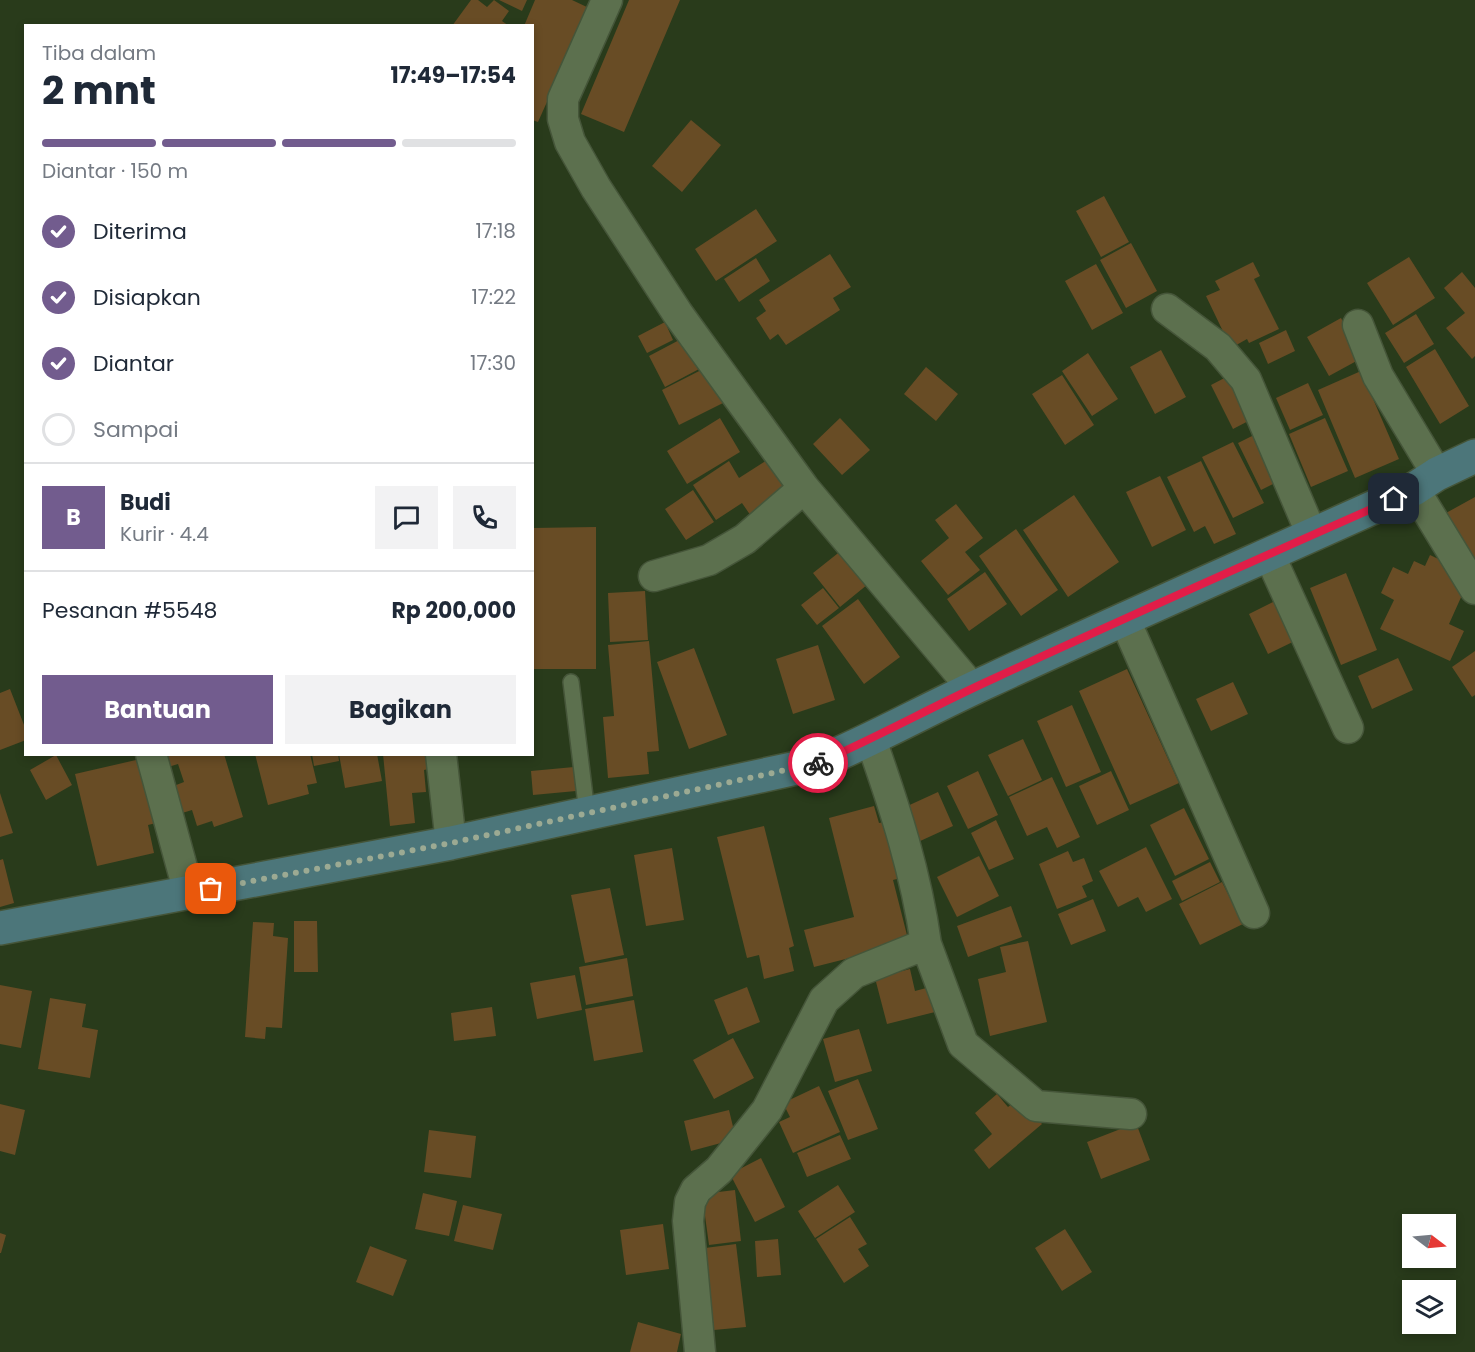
<!DOCTYPE html>
<html lang="id">
<meta charset="utf-8">
<style>
:root{--surface:#fff;--page:#f2f2f3;--text:#1f2937;--muted:#747a83;--line:#e0e1e3;--accent:#725c8e}
body{margin:0;font-family:Poppins,sans-serif;background:var(--page);color:var(--text);height:100vh;display:flex;flex-direction:column;font-size:22px;white-space:nowrap}
*{box-sizing:border-box;margin:0}
p{font-size:20px;color:var(--muted)}
.icon{flex:none;width:33px;height:33px;fill:none;stroke:currentColor;stroke-width:2;stroke-linecap:round;stroke-linejoin:round}
.map{position:relative;flex:1;overflow:hidden}
.side{position:absolute;left:24px;top:24px;width:510px;height:732px;display:flex;flex-direction:column;background:var(--surface);border-radius:0px;box-shadow:0 3px 9px #0003}
.side>*{flex:none}
.needle{width:39px;rotate:106deg}
.fabs{position:absolute;left:1402px;top:1214px;display:grid;gap:12px}
.fabs a{display:grid;place-items:center;width:54px;height:54px;border-radius:0px;background:var(--surface);box-shadow:0 3px 9px #0003;font-size:30px}
.pin{position:absolute;display:grid;place-items:center;width:51px;height:51px;color:#fff;margin:-26px;border-radius:12px;box-shadow:0 3px 9px #0006}
.courier{position:absolute;display:grid;place-items:center;width:60px;height:60px;margin:-30px;border:4px solid #e11d48;border-radius:50%;background:#fff;color:#222;box-shadow:0 2px 8px #0007}
.head em{font-style:normal;font-weight:700}
.head div{display:flex;flex-direction:column-reverse}
.head{display:flex;align-items:center;justify-content:space-between;height:102px;padding:0 18px}
h1{font-size:39px;font-weight:700;line-height:45px}
.bar{display:grid;grid-template-columns:repeat(4,1fr);gap:9px 6px;align-content:center;height:72px;padding:0 18px}
.bar i{height:8px;border-radius:4px;background:var(--line)}
.bar .active{background:var(--accent)}
.bar p{grid-column:span 4}
.line{display:flex;align-items:center;gap:15px;padding:0 18px;border-top:2px solid var(--line)}
.line div{flex:1}
.round{display:grid;place-items:center;flex:none;width:63px;height:63px;border-radius:0px;background:var(--page)}
ol{padding:0 18px;list-style:none}
li{display:flex;align-items:center;gap:18px;height:66px}
li p{margin-inline-start:auto}
li .icon{padding:6px;border-radius:50%;background:var(--accent);color:#fff;stroke-width:4}
li:last-child{color:var(--muted)}
li i{width:33px;height:33px;border:3px solid var(--line);border-radius:50%}
.cta{display:flex;gap:12px;margin-top:auto;padding:12px 18px}
.cta a{flex:1;height:69px;border-radius:0px;background:var(--accent);color:#fff;font-size:24px;font-weight:700;line-height:69px;text-align:center}
.cta a+a{background:var(--page);color:var(--text)}
.map>svg:first-child{display:block}
.building{fill:#684c25}
.lines{fill:none;stroke-linecap:round;stroke-linejoin:round}
.lane-casing{stroke:#455539;stroke-width:18}
.street-casing{stroke:#455539;stroke-width:33}
.secondary-casing{stroke:#455539;stroke-width:36}
.lane{stroke:#5c704e;stroke-width:15}
.street{stroke:#5c704e;stroke-width:30}
.secondary{stroke:#4c767a;stroke-width:33}
.done{stroke:#9caa93;stroke-width:6;stroke-dasharray:0 10.8}
.route{stroke:#e11d48;stroke-width:8}
</style>
<div class="map">
<svg width="1475" height="1352" viewBox="0 0 1475 1352">
<rect width="100%" height="100%" fill="#293b1b"/>
<path class="building" d="M471 0H478L487 7 494 0 509 11 502 21 509 26H452Z
M499 0H527L522 11Z
M535 0H572L589 8 538 122 532 120V26H524Z
M629 0H680L624 132 581 114Z
M691 120 721 145 682 192 652 166Z
M1104 196 1129 242 1101 257 1076 211Z
M756 209 777 241 716 281 695 249Z
M1131 243 1157 291 1126 308 1100 260Z
M830 254 851 287 833 298 840 310 786 345 778 334 770 340 756 318 766 311 759 300Z
M1409 257 1435 298 1393 325 1367 283Z
M756 258 770 281 739 302 724 279Z
M1253 262 1260 276 1254 279 1279 329 1249 343 1247 339 1231 348 1206 296 1220 290 1215 281Z
M1096 264 1123 313 1092 330 1065 281Z
M1462 272 1475 288V356L1472 359 1446 328 1465 313 1444 288Z
M1416 314 1434 344 1404 363 1385 333Z
M1341 318 1362 358 1329 376 1307 337Z
M665 322 673 340 647 353 638 336Z
M1286 330 1295 351 1268 364 1259 343Z
M685 337 701 368 665 387 649 356Z
M1435 349 1469 406 1440 424 1406 367Z
M1161 350 1186 397 1155 414 1130 367Z
M1088 353 1118 399 1092 416 1062 371Z
M707 367 725 402 679 425 662 390Z
M926 367 958 394 936 421 904 394Z
M1361 371 1399 459 1355 478 1318 390Z
M1236 372 1258 416 1233 429 1211 385Z
M1062 375 1094 425 1065 445 1032 394Z
M1308 383 1323 415 1290 430 1276 398Z
M720 418 740 452 687 484 667 451Z
M840 418 870 450 842 475 813 444Z
M1325 418 1348 471 1311 487 1289 434Z
M1258 433 1281 480 1261 490 1238 443Z
M1233 442 1264 503 1233 518 1202 457Z
M772 457 794 492 753 519 742 503 716 520 693 485 729 461 739 478Z
M1201 461 1236 534 1214 544 1205 526 1194 532 1167 477Z
M1160 476 1186 530 1152 547 1126 492Z
M693 490 714 522 686 540 665 509Z
M1074 495 1119 562 1068 597 1023 530Z
M1475 497V559L1472 561 1446 513Z
M956 504 983 538 965 552 980 570 948 595 921 561 949 538 935 520Z
M596 527V669H532V528Z
M1016 529 1058 590 1021 616 979 556Z
M847 546 873 580 840 607 813 573Z
M1430 555 1455 567 1467 584 1449 624 1464 631 1450 661 1380 629 1394 600 1381 593 1393 567 1408 574 1414 561 1425 566Z
M985 572 1007 604 969 631 947 599Z
M1346 573 1377 650 1341 665 1310 588Z
M823 588 839 608 817 625 801 605Z
M645 591 648 640 610 642 608 593Z
M1283 597 1303 637 1268 654 1249 614Z
M858 599 900 657 864 684 822 626Z
M649 641 659 751 647 752 649 774 608 778 603 717 614 716 608 645Z
M818 645 835 700 793 714 776 659Z
M694 648 727 735 689 749 657 662Z
M1475 651V695L1472 697 1452 667Z
M1398 658 1413 690 1372 709 1358 676Z
M1127 669 1179 783 1130 805 1079 691Z
M1233 682 1248 714 1211 731 1196 699Z
M10 689 26 730V740L0 750V693Z
M1072 705 1101 772 1066 787 1037 721Z
M1023 739 1042 780 1008 796 988 755Z
M161 754H224L243 817 214 827 212 821 197 826 192 810 179 814 171 787 184 782 178 764 165 768Z
M255 754H310L317 783 307 785 309 794 268 805Z
M312 754H338L339 761 314 766Z
M339 754H377L382 781 345 788Z
M383 754H431L432 768 424 770 426 792 412 793 415 823 390 826Z
M56 755 72 785 46 800 30 770Z
M149 757 164 821 148 825 154 853 97 866 75 774Z
M574 767 576 791 533 795 531 771Z
M978 771 998 815 968 829 947 786Z
M1111 771 1129 810 1097 825 1079 786Z
M1052 777 1080 837 1057 848 1047 827 1027 836 1009 797Z
M938 792 953 826 918 842 903 808Z
M0 793 13 833 0 837Z
M874 806 879 823 894 820 908 876 893 880 909 943 814 967 804 930 854 917 829 818Z
M1184 808 1209 859 1175 876 1150 825Z
M996 820 1014 859 989 870 971 833Z
M764 826 794 946 789 948 794 971 764 979 759 955 747 958 717 837Z
M1146 847 1172 899 1146 912 1138 897 1118 907 1099 871Z
M672 848 684 920 646 926 634 855Z
M1068 851 1073 862 1084 858 1093 881 1082 886 1087 897 1057 909 1039 864Z
M979 856 999 896 957 917 937 877Z
M3 859 14 903 0 907V860Z
M1210 862 1220 882 1182 901 1172 881Z
M1222 882 1243 924 1200 945 1179 904Z
M610 888 624 955 585 963 571 895Z
M1093 899 1106 931 1071 945 1058 914Z
M1011 906 1022 937 968 957 957 926Z
M294 921H317L318 972H294Z
M253 922 274 923 273 936 288 938 282 1028 266 1027 265 1039 245 1037Z
M1028 941 1047 1022 990 1036 978 979 1006 972 1000 947Z
M627 958 633 996 586 1005 579 967Z
M910 969 915 991 930 987 935 1012 887 1024 875 978Z
M575 975 582 1010 537 1019 530 983Z
M0 985 32 991 21 1048 0 1044Z
M747 987 760 1022 728 1035 714 1000Z
M50 998 86 1004 82 1027 98 1030 90 1078 38 1069Z
M634 1000 643 1052 594 1061 585 1009Z
M492 1007 496 1036 454 1041 451 1013Z
M859 1029 872 1071 835 1082 823 1039Z
M733 1038 754 1078 714 1099 693 1060Z
M858 1079 878 1129 848 1140 828 1091Z
M819 1086 840 1132 793 1153 779 1122 790 1117 783 1103Z
M997 1094 1008 1107 1019 1098 1042 1124 989 1169 974 1150 992 1134 975 1113Z
M0 1104 25 1110 15 1155 0 1151Z
M729 1110 736 1139 691 1151 684 1121Z
M1136 1123 1150 1160 1101 1179 1087 1142Z
M429 1130 476 1136 471 1178 424 1172Z
M840 1135 851 1159 807 1177 797 1153Z
M761 1158 785 1207 755 1222 730 1174Z
M838 1185 855 1212 815 1238 798 1211Z
M735 1190 741 1241 709 1245 702 1194Z
M423 1193 457 1201 449 1236 415 1229Z
M463 1205 502 1214 493 1250 454 1241Z
M850 1217 867 1244 858 1249 869 1266 844 1283 816 1239Z
M663 1224 669 1269 626 1275 620 1230Z
M1065 1229 1092 1272 1062 1291 1035 1248Z
M0 1233 6 1235 1 1253H0Z
M778 1239 781 1275 757 1277 755 1241Z
M736 1244 746 1327 714 1330 705 1248Z
M370 1246 407 1260 393 1296 356 1282Z
M638 1322 681 1334 677 1352H630Z"/>
<g class="lines">
<defs>
<path id="lane" d="M571 682 587 813"/>
<path id="street" d="M607 0 563 99V119L570 142 596 188 678 314 804 488 972 688
M1167 309 1218 347 1246 380 1312 535
M1358 325 1378 376 1437 474
M1414 489 1475 589
M1269 554 1348 728
M654 576 709 560 745 539 804 488
M1124 618 1254 913
M151 754 189 893
M441 754 451 843
M926 944 963 1044 1036 1106 1131 1114
M700 1352 688 1221 690 1202 696 1190 719 1170 767 1110 824 1000 854 973 926 944C916 873 895 808 871 740"/>
<path id="secondary" d="M0 928 451 843 815 764C875 739 931 707 991 680 1131 615 1273 553 1414 489L1437 474 1475 456"/>
</defs>
<use href="#lane" class="lane-casing"/>
<use href="#street" class="street-casing"/>
<use href="#secondary" class="secondary-casing"/>
<use href="#lane" class="lane"/>
<use href="#street" class="street"/>
<use href="#secondary" class="secondary"/>
</g>
<g class="lines">
<path class="done" d="M211 889 451 843 818 763"/>
<path class="route" d="M818 763C878 737 935 705 995 678 1127 617 1260 558 1394 499"/>
</g>
</svg>
<div class="fabs">
<a><svg class="needle" viewBox="-14 -14 28 28"><path d="M0-13l5 13h-10z" fill="#e53935"/><path d="M0 13l5-13h-10z" fill="#747a83"/></svg></a>
<a><svg class="icon" aria-label="layers" viewBox="0 0 24 24"><path d="M12 4l9 5-9 5-9-5zM3 14l9 5 9-5"/></svg></a>
</div>
<div class="pin" style="left:211px;top:889px;background:#ea580c"><svg class="icon" aria-label="bag" viewBox="0 0 24 24"><path d="M5 8h14l-1 12H6zM9 8a3 3 0 0 1 6 0"/></svg></div>
<div class="pin" style="left:1394px;top:499px;background:#1f2937"><svg class="icon" aria-label="home" viewBox="0 0 24 24"><path d="M3 11l9-7 9 7M6 9v11h12V9"/></svg></div>
<div class="courier" style="left:818px;top:763px"><svg class="icon" aria-label="bike" viewBox="0 0 24 24"><circle cx="6" cy="16" r="4"/><circle cx="18" cy="16" r="4"/><path d="M6 16l4-8h5l3 8M10 8l3 8H6M13 5h3"/></svg></div>
<section class="side">
<div class="head"><div><h1>2 mnt</h1><p>Tiba dalam</p></div><em>17:49–17:54</em></div>
<div class="bar"><i class="active"></i><i class="active"></i><i class="active"></i><i></i><p>Diantar · 150 m</p></div>
<ol>
<li><svg class="icon" aria-label="check" viewBox="0 0 24 24"><path d="M5 12l5 5 9-10"/></svg>Diterima<p>17:18</p></li>
<li><svg class="icon" aria-label="check" viewBox="0 0 24 24"><path d="M5 12l5 5 9-10"/></svg>Disiapkan<p>17:22</p></li>
<li><svg class="icon" aria-label="check" viewBox="0 0 24 24"><path d="M5 12l5 5 9-10"/></svg>Diantar<p>17:30</p></li>
<li><i></i>Sampai</li>
</ol>
<div class="line" style="height:108px"><b class="round" style="background:var(--accent);color:#fff">B</b><div><b>Budi</b><p>Kurir · 4.4</p></div><a class="round"><svg class="icon" aria-label="chat" viewBox="0 0 24 24"><path d="M4 5h16v11H9l-5 4z"/></svg></a><a class="round"><svg class="icon" aria-label="phone" viewBox="0 0 24 24"><path d="M5 4h4l2 5-3 2q2 4 5 5l2-3 5 2v4C11 20 4 13 5 4z"/></svg></a></div>
<div class="line" style="height:78px"><div>Pesanan #5548</div><b>Rp 200,000</b></div>
<div class="cta"><a>Bantuan</a><a>Bagikan</a></div>
</section>
</div>
